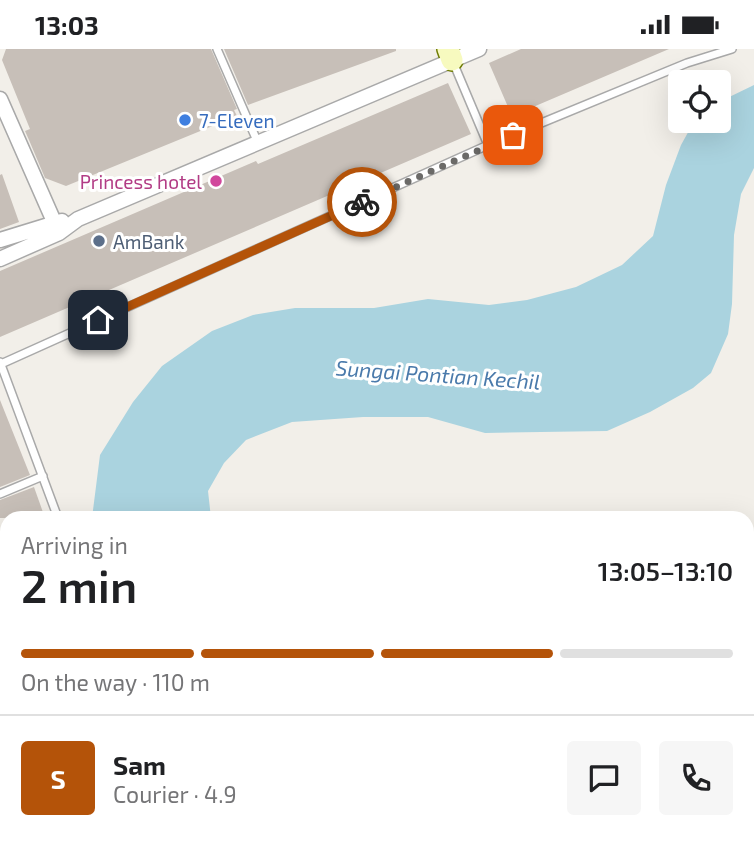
<!DOCTYPE html>
<meta charset="utf-8">
<style>
:root{--surface:#fff;--page:#f6f6f6;--text:#202124;--muted:#757577;--line:#e0e0e0;--accent:#b45309}
body{margin:0;font-family:"Exo 2",sans-serif;background:var(--page);color:var(--text);height:100vh;display:flex;flex-direction:column;font-size:26px;white-space:nowrap}
*{box-sizing:border-box;margin:0}
p{font-size:23px;color:var(--muted)}
.icon{flex:none;width:38px;height:38px;fill:none;stroke:currentColor;stroke-width:2;stroke-linecap:round;stroke-linejoin:round}
.map{position:relative;flex:1;overflow:hidden}
.drawer{position:absolute;left:0px;top:462px;width:754px;height:345px;display:flex;flex-direction:column;background:var(--surface);border-radius:21px 21px 0 0;box-shadow:0 7px 28px #0002}
.drawer>*{flex:none}
.controls{position:absolute;left:668px;top:21px;display:grid;gap:14px}
.controls a{display:grid;place-items:center;width:63px;height:63px;border-radius:7px;background:var(--surface);box-shadow:0 7px 28px #0002;font-size:35px}
.pin{position:absolute;display:grid;place-items:center;width:60px;height:60px;color:#fff;margin:-30px;border-radius:14px;box-shadow:0 4px 10px #0006}
.courier{position:absolute;display:grid;place-items:center;width:70px;height:70px;margin:-35px;border:5px solid #b45309;border-radius:50%;background:#fff;color:#222;box-shadow:0 2px 9px #0007}
.headline em{font-style:normal;font-weight:600}
.headline div{display:flex;flex-direction:column-reverse}
.headline{display:flex;align-items:center;justify-content:space-between;height:119px;padding:0 21px}
h1{font-size:46px;font-weight:600;line-height:52px}
.bar{display:grid;grid-template-columns:repeat(4,1fr);gap:10px 7px;align-content:center;height:84px;padding:0 21px}
.bar i{height:9px;border-radius:5px;background:var(--line)}
.bar .selected{background:var(--accent)}
.bar p{grid-column:span 4}
.line{display:flex;align-items:center;gap:18px;padding:0 21px;border-top:2px solid var(--line)}
.line div{flex:1}
.round{display:grid;place-items:center;flex:none;width:74px;height:74px;border-radius:7px;background:var(--page)}
.status{display:flex;justify-content:space-between;align-items:center;height:49px;padding:0 35px;background:var(--surface);direction:ltr}
.status svg{height:19px;fill:currentColor}
.map>svg:first-child{display:block}
.water{fill:#aad3df}
.building{fill:#c7bfb8}
.lines{fill:none;stroke-linecap:round;stroke-linejoin:round}
.lane-casing{stroke:#a9a9a9;stroke-width:10}
.street-casing{stroke:#a9a9a9;stroke-width:17}
.secondary-casing{stroke:#707d05;stroke-width:24}
.highway-casing{stroke:#dc2a67;stroke-width:29}
.lane{stroke:#fff;stroke-width:7}
.street{stroke:#fff;stroke-width:14}
.secondary{stroke:#f7fabf;stroke-width:21}
.highway{stroke:#e892a2;stroke-width:26}
.done{stroke:#6b6a68;stroke-width:7;stroke-dasharray:0 12.6}
.route{stroke:#b45309;stroke-width:9}
.shop-dot{fill:#3f7fe0;stroke:#fff;stroke-width:2.5}
.hotel-dot{fill:#d1479c;stroke:#fff;stroke-width:2.5}
.service-dot{fill:#5c6f8a;stroke:#fff;stroke-width:2.5}
.labels{text-anchor:middle;dominant-baseline:central;stroke-width:6;stroke-linejoin:round;paint-order:stroke}
.shop-label{font-size:19px;fill:#366cbe;stroke:#fff;text-anchor:start}
.hotel-label{font-size:19px;fill:#b23c85;stroke:#fff;text-anchor:end}
.service-label{font-size:19px;fill:#4e5e75;stroke:#fff;text-anchor:start}
.water-label{font-size:21px;font-style:italic;fill:#4a7aab;stroke:#fff}
</style>
<div class="status"><b>13:03</b><svg viewBox="0 0 49 12"><path d="M0 12V9h3v3zM5 12V6h3v6zM10 12V3h3v9zM15 12V0h3v12zM26 1h20v11H26zM47 4h2v5h-2z"/></svg></div>
<div class="map">
<svg width="754" height="806" viewBox="0 0 754 806">
<rect width="100%" height="100%" fill="#f2efe9"/>
<path class="water" d="M754 36V119L741 145 734 186 732 255 728 285 711 324 693 339 650 363 607 382 485 384 428 368H363L292 373 246 391 224 414 208 442 211 469H92L100 406 133 353 162 317 212 282 253 266 295 259H374L428 250 489 256 527 251 576 238 622 216 653 187 666 136 681 96 691 78 698 72H719V53Z
M7 779V800H417L411 806H0V780Z"/>
<path class="building" d="M6 0H211L237 60 234 61 237 67 66 137 45 129 29 91 25 82 30 80 2 11Z
M224 0H396V2L248 56Z
M521 0H669L512 67 489 14Z
M448 34 471 85 0 288V222L256 112 258 115Z
M2 125 19 173 0 180V126Z
M0 351 30 426 0 438Z
M34 438 45 469H0V451Z"/>
<g class="lines">
<defs>
<path id="lane" d="M217 0 258 94
M453 13 488 96
M0 313 58 469
M1 315 488 96 687 14 732 0
M0 445 43 427"/>
<path id="street" d="M0 50 59 184
M0 191 62 172
M0 210 59 184 78 170 479 0
M747 710 754 707
M555 800 558 806
M525 806 540 800"/>
<path id="secondary" d="M448 0 452 11"/>
<path id="highway" d="M0 601 7 621
M0 671 7 690
M48 800 50 806
M71 800 73 806"/>
</defs>
<use href="#lane" class="lane-casing"/>
<use href="#street" class="street-casing"/>
<use href="#secondary" class="secondary-casing"/>
<use href="#highway" class="highway-casing"/>
<use href="#lane" class="lane"/>
<use href="#street" class="street"/>
<use href="#secondary" class="secondary"/>
<use href="#highway" class="highway"/>
</g>
<g class="lines">
<path class="done" d="M362 153 513 86"/>
<path class="route" d="M98 271 362 153"/>
</g>
<circle class="shop-dot" cx="185" cy="71" r="7"/>
<circle class="hotel-dot" cx="216" cy="132" r="7"/>
<circle class="service-dot" cx="99" cy="192" r="7"/>
<g class="labels">
<g class="shop-label">
<text x="199" y="71">7-Eleven</text>
</g>
<g class="hotel-label">
<text x="202" y="132">Princess hotel</text>
</g>
<g class="service-label">
<text x="113" y="192">AmBank</text>
</g>
<g class="water-label">
<text transform="translate(438 325) rotate(4)">Sungai Pontian Kechil</text>
</g>
</g>
</svg>
<div class="controls">
<a><svg class="icon" aria-label="locate" viewBox="0 0 24 24"><circle cx="12" cy="12" r="6"/><path d="M12 2v4M12 18v4M2 12h4M18 12h4"/></svg></a>
</div>
<div class="pin" style="left:513px;top:86px;background:#ea580c"><svg class="icon" aria-label="bag" viewBox="0 0 24 24"><path d="M5 8h14l-1 12H6zM9 8a3 3 0 0 1 6 0"/></svg></div>
<div class="pin" style="left:98px;top:271px;background:#1f2937"><svg class="icon" aria-label="home" viewBox="0 0 24 24"><path d="M3 11l9-7 9 7M6 9v11h12V9"/></svg></div>
<div class="courier" style="left:362px;top:153px"><svg class="icon" aria-label="bike" viewBox="0 0 24 24"><circle cx="6" cy="16" r="4"/><circle cx="18" cy="16" r="4"/><path d="M6 16l4-8h5l3 8M10 8l3 8H6M13 5h3"/></svg></div>
<section class="drawer">
<div class="headline"><div><h1>2 min</h1><p>Arriving in</p></div><em>13:05–13:10</em></div>
<div class="bar"><i class="selected"></i><i class="selected"></i><i class="selected"></i><i></i><p>On the way · 110 m</p></div>
<div class="line" style="height:126px"><b class="round" style="background:var(--accent);color:#fff">S</b><div><b>Sam</b><p>Courier · 4.9</p></div><a class="round"><svg class="icon" aria-label="chat" viewBox="0 0 24 24"><path d="M4 5h16v11H9l-5 4z"/></svg></a><a class="round"><svg class="icon" aria-label="phone" viewBox="0 0 24 24"><path d="M5 4h4l2 5-3 2q2 4 5 5l2-3 5 2v4C11 20 4 13 5 4z"/></svg></a></div>
</section>
</div>
